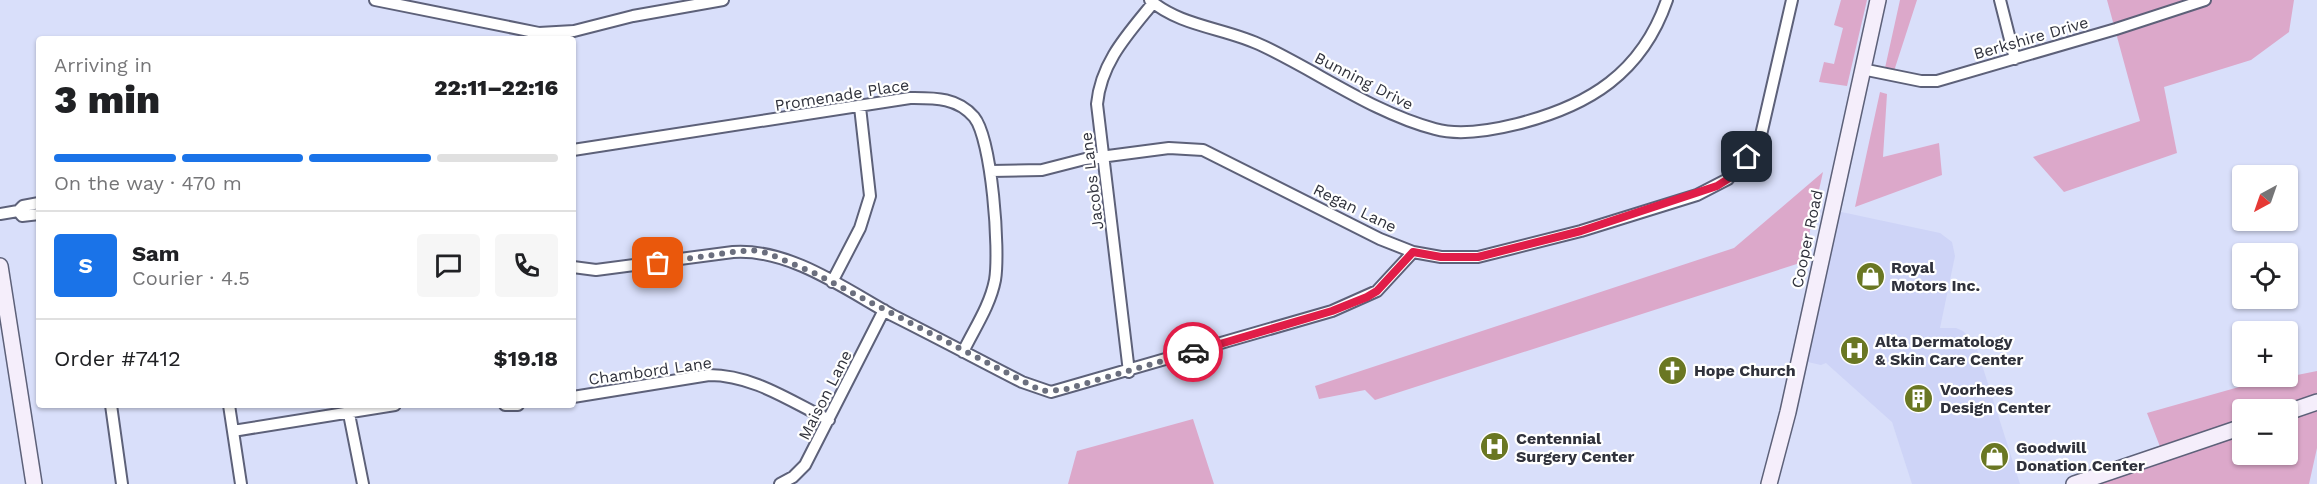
<!DOCTYPE html>
<meta charset="utf-8">
<style>
:root{--surface:#fff;--page:#f6f6f6;--text:#202124;--muted:#757577;--line:#e0e0e0;--accent:#1a73e8}
body{margin:0;font-family:"Work Sans",sans-serif;background:var(--page);color:var(--text);height:100vh;display:flex;flex-direction:column;font-size:22px;white-space:nowrap}
*{box-sizing:border-box;margin:0}
p{font-size:20px;color:var(--muted)}
.icon{flex:none;width:33px;height:33px;fill:none;stroke:currentColor;stroke-width:2;stroke-linecap:round;stroke-linejoin:round}
.map{position:relative;flex:1;overflow:hidden}
.drawer{position:absolute;left:36px;top:36px;width:540px;height:372px;display:flex;flex-direction:column;background:var(--surface);border-radius:6px;box-shadow:0 2px 4px #0004}
.drawer>*{flex:none}
.needle{width:39px;rotate:220deg}
.tools{position:absolute;left:2232px;top:165px;display:grid;gap:12px}
.tools a{display:grid;place-items:center;width:66px;height:66px;border-radius:6px;background:var(--surface);box-shadow:0 2px 4px #0004;font-size:30px}
.pin{position:absolute;display:grid;place-items:center;width:51px;height:51px;color:#fff;margin:-26px;border-radius:12px;box-shadow:0 3px 9px #0006}
.courier{position:absolute;display:grid;place-items:center;width:60px;height:60px;margin:-30px;border:4px solid #e11d48;border-radius:50%;background:#fff;color:#222;box-shadow:0 2px 8px #0007}
.head em{font-style:normal;font-weight:800}
.head div{display:flex;flex-direction:column-reverse}
.head{display:flex;align-items:center;justify-content:space-between;height:102px;padding:0 18px}
h1{font-size:39px;font-weight:800;line-height:45px}
.bar{display:grid;grid-template-columns:repeat(4,1fr);gap:9px 6px;align-content:center;height:72px;padding:0 18px}
.bar i{height:8px;border-radius:4px;background:var(--line)}
.bar .selected{background:var(--accent)}
.bar p{grid-column:span 4}
.line{display:flex;align-items:center;gap:15px;padding:0 18px;border-top:2px solid var(--line)}
.line div{flex:1}
.round{display:grid;place-items:center;flex:none;width:63px;height:63px;border-radius:6px;background:var(--page)}
.map>svg:first-child{display:block}
.built{fill:#ced4f7}
.green{fill:#dca8ca;fill-rule:evenodd}
.lines{fill:none;stroke-linecap:round;stroke-linejoin:round}
.street-casing{stroke:#5d6179;stroke-width:14}
.secondary-casing{stroke:#5d6179;stroke-width:18}
.street{stroke:#fff;stroke-width:10}
.secondary{stroke:#f5eefb;stroke-width:15}
.done{stroke:#6b6f7e;stroke-width:6;stroke-dasharray:0 10.8}
.route{stroke:#e11d48;stroke-width:8}
.labels{text-anchor:middle;dominant-baseline:central;stroke-width:4.5;stroke-linejoin:round;paint-order:stroke}
.street-label{font-size:16px;fill:#30323c;stroke:#fff}
.poi-label{font-size:16px;font-weight:bold;fill:#30323c;stroke:#fff;text-anchor:start}
</style>
<div class="map">
<svg width="2317" height="484" viewBox="0 0 2317 484">
<rect width="100%" height="100%" fill="#d9dffa"/>
<path class="built" d="M1832 210 1940 233 1952 242 1955 256 1940 328H1956L1963 331 1975 343 2020 484H1912L1892 422 1826 363 1821 365 1799 360Z"/>
<path class="green" d="M1841 0H1867L1847 86 1819 82 1824 62 1834 64 1843 28 1834 25Z
M1900 0H1917L1894 71 1885 68Z
M2107 0H2294L2289 32 2251 60 2164 87 2177 153 2064 192 2033 157 2140 121Z
M1880 92 1887 94 1883 157 1939 143 1942 175 1855 207Z
M1823 172 1803 262 1375 400 1365 390 1319 399 1315 386 1734 248Z
M2317 371V448L2309 484H2080L2164 457 2147 413 2239 387ZM2242 410H2288V454H2242Z
M1193 419 1214 484H1068L1077 451Z"/>
<g class="lines">
<defs>
<path id="street" d="M375 0 539 33 574 31 633 16 723 0
M1150 0C1181 27 1227 28 1263 46 1320 73 1374 113 1435 129 1460 136 1493 130 1517 124 1589 106 1642 73 1667 0
M2000 0 2015 59
M1862 69 1921 81H1937L2116 29 2205 0
M573 150 910 98C934 98 957 97 974 117 992 139 1000 251 995 280 990 306 974 329 963 352
M991 171 1042 170 1085 159 1169 148 1203 150 1380 239 1413 252 1441 257H1478L1581 231 1697 195 1728 179 1761 135 1792 0
M18 211 22 216 39 214
M0 214 18 211 23 206 39 203
M573 267 596 270 733 252C789 248 845 289 892 315 936 337 979 360 1022 382L1051 392 1332 311 1377 291 1413 252
M832 282 860 228 870 196 860 107
M1129 372 1097 104C1101 62 1128 34 1153 3
M573 397 709 375C753 375 790 401 829 420
M111 405 122 484
M229 405 241 484
M505 405H518
M349 414 363 484
M233 431 395 405
M780 484 793 477 805 465 884 310"/>
<path id="secondary" d="M0 266 34 484
M2288 412 2317 402
M1769 484 1788 412 1878 0
M2074 484 2242 427"/>
</defs>
<use href="#street" class="street-casing"/>
<use href="#secondary" class="secondary-casing"/>
<use href="#street" class="street"/>
<use href="#secondary" class="secondary"/>
</g>
<g class="lines">
<path class="done" d="M658 263 733 252 752 250 767 253 812 272 1042 391 1063 390 1193 352"/>
<path class="route" d="M1193 352 1332 311 1367 297 1377 291 1413 252 1441 257H1478L1581 231 1717 186 1728 179 1747 157"/>
</g>
<defs>
<symbol id="shop-disc" viewBox="-11 -11 22 22"><circle r="9.5" fill="#6a7723" stroke="#fff"/><path d="M-5-2.5h2.3a2.7 3.5 0 0 1 5.4 0H5L5.5 6h-11ZM-1.5-2.5h3a1.5 2.3 0 0 0-3 0Z" fill="#fff"/></symbol>
<symbol id="hospital-disc" viewBox="-11 -11 22 22"><circle r="9.5" fill="#6a7723" stroke="#fff"/><path d="M-5-5h3v3.5h4V-5h3V5h-3V1.5h-4V5h-3Z" fill="#fff"/></symbol>
<symbol id="church-disc" viewBox="-11 -11 22 22"><circle r="9.5" fill="#6a7723" stroke="#fff"/><path d="M-1.2-6h2.4v3.5h3.3v2.4h-3.3V6h-2.4V-.1h-3.3v-2.4h3.3Z" fill="#fff"/></symbol>
<symbol id="building-disc" viewBox="-11 -11 22 22"><circle r="9.5" fill="#6a7723" stroke="#fff"/><path d="M-4-6H4V6H1V3H-1V6H-4ZM-2.5-4.3h1.7v1.8h-1.7ZM.8-4.3h1.7v1.8H.8ZM-2.5-1h1.7V.8h-1.7ZM.8-1h1.7V.8H.8Z" fill="#fff"/></symbol>
</defs>
<g fill-rule="evenodd">
<use href="#shop-disc" x="1854" y="260" width="33" height="33"/>
<use href="#hospital-disc" x="1838" y="334" width="33" height="33"/>
<use href="#church-disc" x="1656" y="354" width="33" height="33"/>
<use href="#building-disc" x="1902" y="382" width="33" height="33"/>
<use href="#hospital-disc" x="1478" y="430" width="33" height="33"/>
<use href="#shop-disc" x="1978" y="440" width="33" height="33"/>
</g>
<g class="labels">
<g class="street-label">
<text transform="translate(2031 38) rotate(-16)">Berkshire Drive</text>
<text transform="translate(1364 81) rotate(27)">Bunning Drive</text>
<text transform="translate(842 95) rotate(-9)">Promenade Place</text>
<text transform="translate(1092 181) rotate(-97)">Jacobs Lane</text>
<text transform="translate(1355 208) rotate(26)">Regan Lane</text>
<text transform="translate(1807 239) rotate(-78)">Cooper Road</text>
<text transform="translate(650 371) rotate(-8)">Chambord Lane</text>
<text transform="translate(825 395) rotate(-63)">Maison Lane</text>
</g>
<g class="poi-label">
<text x="1891" y="267">Royal<tspan x="1891" dy="18">Motors Inc.</tspan></text>
<text x="1875" y="341">Alta Dermatology<tspan x="1875" dy="18">&amp; Skin Care Center</tspan></text>
<text x="1694" y="370">Hope Church</text>
<text x="1940" y="389">Voorhees<tspan x="1940" dy="18">Design Center</tspan></text>
<text x="1516" y="438">Centennial<tspan x="1516" dy="18">Surgery Center</tspan></text>
<text x="2016" y="447">Goodwill<tspan x="2016" dy="18">Donation Center</tspan></text>
</g>
</g>
</svg>
<div class="tools">
<a><svg class="needle" viewBox="-14 -14 28 28"><path d="M0-13l5 13h-10z" fill="#e53935"/><path d="M0 13l5-13h-10z" fill="#757577"/></svg></a>
<a><svg class="icon" aria-label="locate" viewBox="0 0 24 24"><circle cx="12" cy="12" r="6"/><path d="M12 2v4M12 18v4M2 12h4M18 12h4"/></svg></a>
<a>+</a>
<a>−</a>
</div>
<div class="pin" style="left:658px;top:263px;background:#ea580c"><svg class="icon" aria-label="bag" viewBox="0 0 24 24"><path d="M5 8h14l-1 12H6zM9 8a3 3 0 0 1 6 0"/></svg></div>
<div class="pin" style="left:1747px;top:157px;background:#1f2937"><svg class="icon" aria-label="home" viewBox="0 0 24 24"><path d="M3 11l9-7 9 7M6 9v11h12V9"/></svg></div>
<div class="courier" style="left:1193px;top:352px"><svg class="icon" aria-label="car" viewBox="0 0 24 24"><path d="M5 17H2v-5l4-1 3-4h7l3 4 3 1v5h-3M9 17h6M6 11h13"/><circle cx="7" cy="17" r="2"/><circle cx="17" cy="17" r="2"/></svg></div>
<section class="drawer">
<div class="head"><div><h1>3 min</h1><p>Arriving in</p></div><em>22:11–22:16</em></div>
<div class="bar"><i class="selected"></i><i class="selected"></i><i class="selected"></i><i></i><p>On the way · 470 m</p></div>
<div class="line" style="height:108px"><b class="round" style="background:var(--accent);color:#fff">S</b><div><b>Sam</b><p>Courier · 4.5</p></div><a class="round"><svg class="icon" aria-label="chat" viewBox="0 0 24 24"><path d="M4 5h16v11H9l-5 4z"/></svg></a><a class="round"><svg class="icon" aria-label="phone" viewBox="0 0 24 24"><path d="M5 4h4l2 5-3 2q2 4 5 5l2-3 5 2v4C11 20 4 13 5 4z"/></svg></a></div>
<div class="line" style="height:78px"><div>Order #7412</div><b>$19.18</b></div>
</section>
</div>
